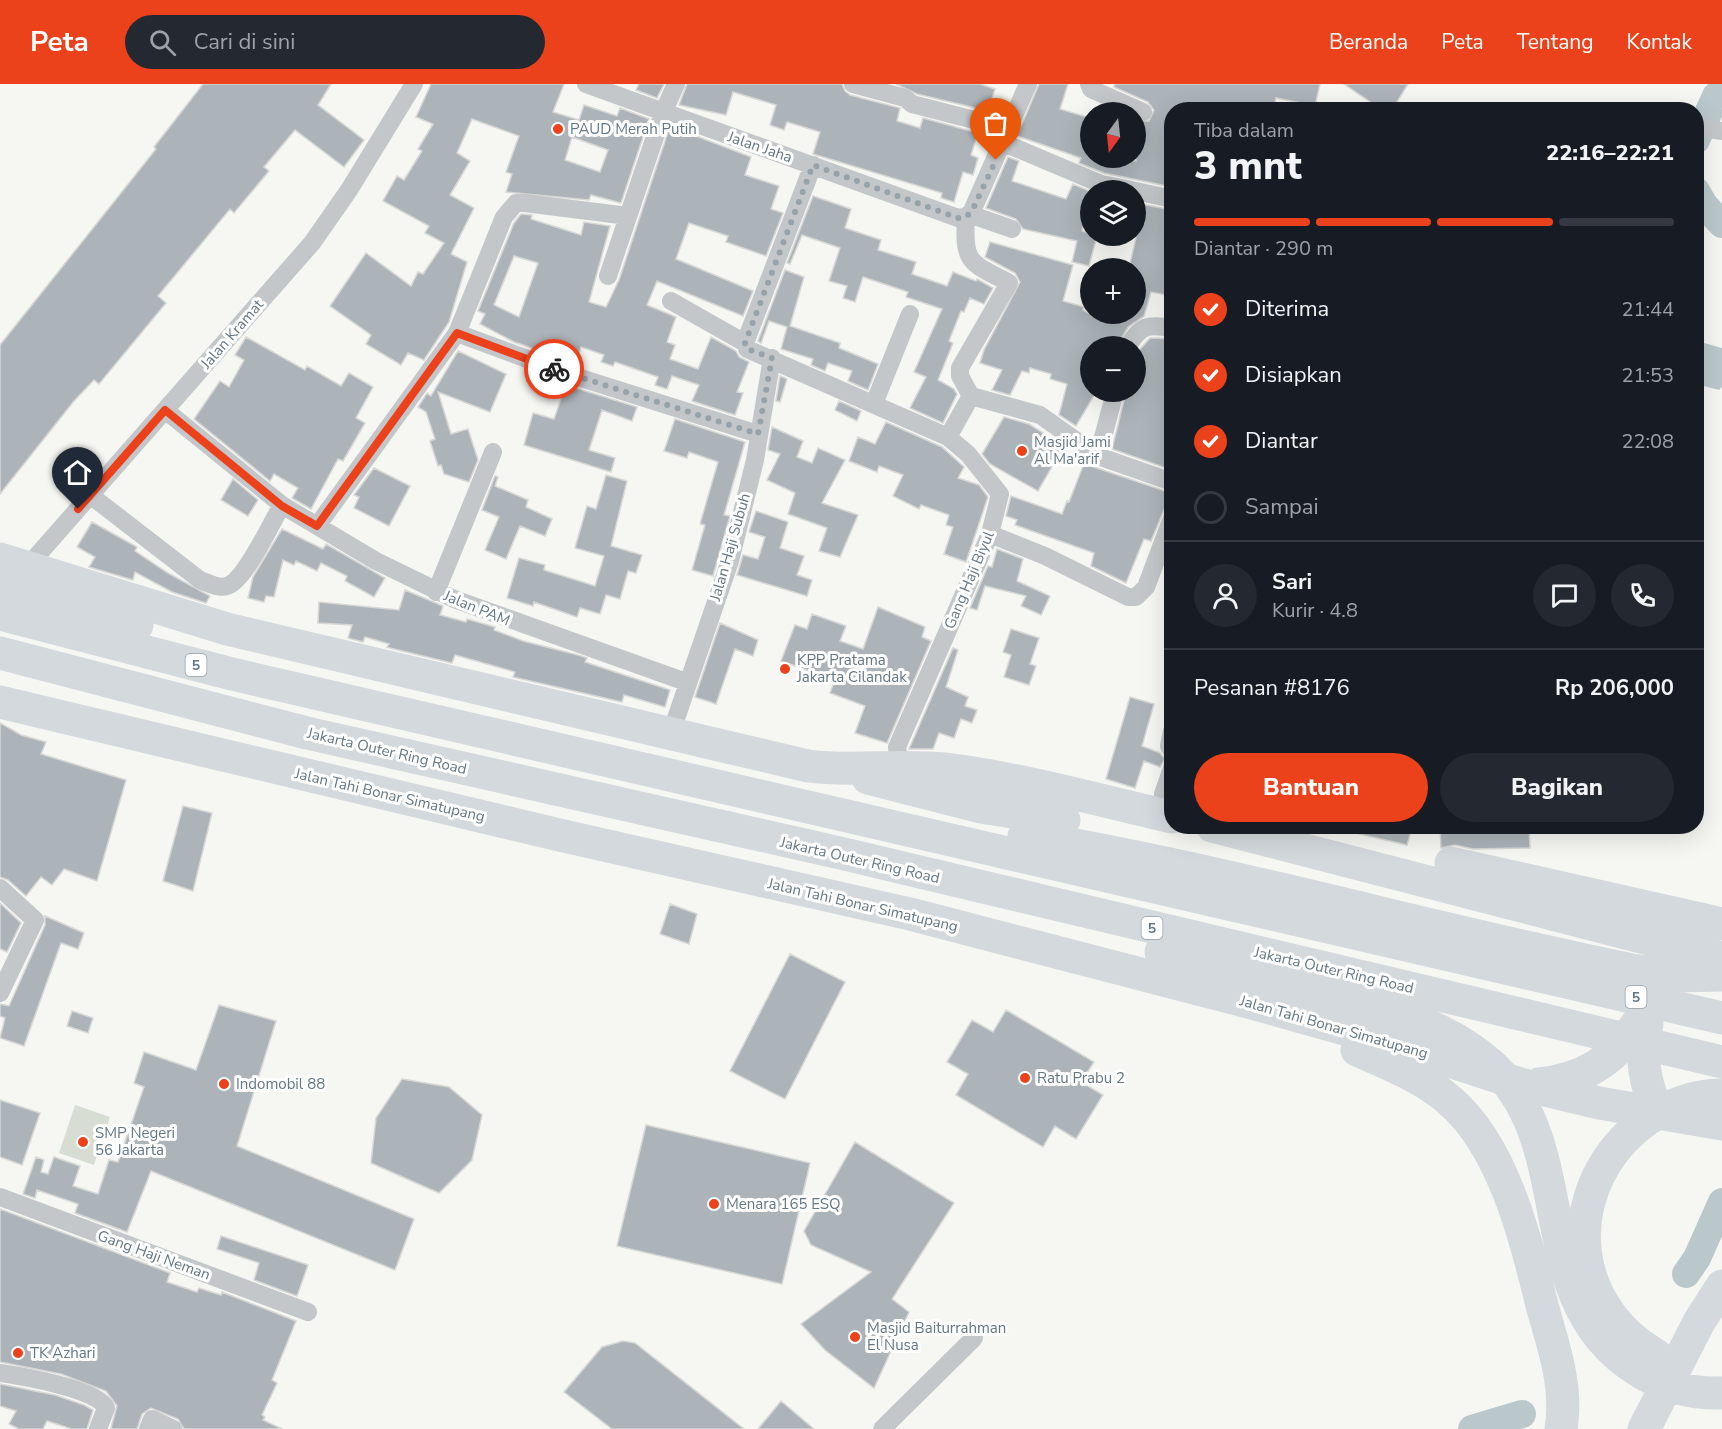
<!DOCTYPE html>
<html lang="id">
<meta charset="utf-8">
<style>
:root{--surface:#171b24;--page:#242831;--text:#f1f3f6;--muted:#9ea1a6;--line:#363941;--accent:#ec421c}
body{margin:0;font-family:"Nunito Sans",sans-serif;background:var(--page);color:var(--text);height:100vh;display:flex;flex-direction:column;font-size:22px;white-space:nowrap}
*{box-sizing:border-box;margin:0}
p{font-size:20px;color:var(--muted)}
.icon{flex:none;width:33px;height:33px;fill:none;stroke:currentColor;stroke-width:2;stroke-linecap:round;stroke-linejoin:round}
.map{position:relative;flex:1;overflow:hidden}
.details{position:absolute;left:1164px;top:18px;width:540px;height:732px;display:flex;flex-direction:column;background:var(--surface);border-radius:24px;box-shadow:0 6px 24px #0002}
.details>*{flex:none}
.needle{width:39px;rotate:195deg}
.fabs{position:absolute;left:1080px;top:18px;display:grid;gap:12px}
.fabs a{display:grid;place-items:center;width:66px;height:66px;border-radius:50%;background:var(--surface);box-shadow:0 6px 24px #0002;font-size:30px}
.pin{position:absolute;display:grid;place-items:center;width:51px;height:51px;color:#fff;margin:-62px -26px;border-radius:50% 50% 50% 0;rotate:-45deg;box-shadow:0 0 6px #0007}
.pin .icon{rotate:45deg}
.courier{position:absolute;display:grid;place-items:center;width:60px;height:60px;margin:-30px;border:4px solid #ec421c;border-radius:50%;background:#fff;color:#222;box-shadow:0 2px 8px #0007}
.head em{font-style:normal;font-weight:800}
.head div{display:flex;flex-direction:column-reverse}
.head{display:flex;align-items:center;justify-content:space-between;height:102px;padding:0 30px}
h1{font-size:39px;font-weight:800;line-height:45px}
.bar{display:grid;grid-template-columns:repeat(4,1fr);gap:9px 6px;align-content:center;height:72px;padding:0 30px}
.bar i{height:8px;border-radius:4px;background:var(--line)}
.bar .active{background:var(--accent)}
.bar p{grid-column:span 4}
.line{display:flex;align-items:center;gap:15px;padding:0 30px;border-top:2px solid var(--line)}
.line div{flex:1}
.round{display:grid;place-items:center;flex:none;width:63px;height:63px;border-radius:32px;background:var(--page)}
ol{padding:0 30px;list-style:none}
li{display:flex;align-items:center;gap:18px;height:66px}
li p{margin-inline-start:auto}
li .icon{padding:6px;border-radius:50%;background:var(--accent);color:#fff;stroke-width:4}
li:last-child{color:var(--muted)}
li i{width:33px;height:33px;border:3px solid var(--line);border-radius:50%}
.cta{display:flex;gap:12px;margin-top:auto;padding:12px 30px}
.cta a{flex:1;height:69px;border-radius:36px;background:var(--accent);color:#fff;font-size:24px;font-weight:800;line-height:69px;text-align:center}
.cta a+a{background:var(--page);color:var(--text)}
header{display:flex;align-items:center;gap:36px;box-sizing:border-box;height:84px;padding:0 30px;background:var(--accent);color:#fff}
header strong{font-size:28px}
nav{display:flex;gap:33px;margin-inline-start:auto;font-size:21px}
.search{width:420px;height:54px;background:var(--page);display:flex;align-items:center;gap:15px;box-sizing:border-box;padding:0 21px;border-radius:33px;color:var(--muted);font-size:22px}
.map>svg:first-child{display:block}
.garden{fill:#d7ddd3}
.water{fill:#bac8cc}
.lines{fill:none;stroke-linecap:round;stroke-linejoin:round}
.river{stroke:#bac8cc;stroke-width:28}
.building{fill:#acb4b9;stroke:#d7d7d5;stroke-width:1.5;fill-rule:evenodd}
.street{stroke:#c3c7ca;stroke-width:18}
.highway{stroke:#d4d9dd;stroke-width:33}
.done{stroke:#96a3ab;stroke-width:6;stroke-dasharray:0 10.8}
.route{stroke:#ec421c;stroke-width:8}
.poi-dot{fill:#ec421c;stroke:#fff;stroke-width:2}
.labels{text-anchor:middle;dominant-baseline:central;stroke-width:6;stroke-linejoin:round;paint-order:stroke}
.shield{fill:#fff;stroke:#92a0aa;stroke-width:1.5}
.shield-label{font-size:14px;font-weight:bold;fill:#637785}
.poi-label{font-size:15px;fill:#637785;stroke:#fff;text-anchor:start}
.street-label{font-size:15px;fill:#637785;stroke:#fff}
</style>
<header>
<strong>Peta</strong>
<div class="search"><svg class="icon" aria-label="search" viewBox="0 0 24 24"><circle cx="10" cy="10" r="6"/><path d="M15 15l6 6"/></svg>Cari di sini</div>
<nav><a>Beranda</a><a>Peta</a><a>Tentang</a><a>Kontak</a></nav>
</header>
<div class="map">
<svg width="1722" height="1345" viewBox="0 0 1722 1345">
<rect width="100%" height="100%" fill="#f6f6f2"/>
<path class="garden" d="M75 1021 110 1033 94 1081 59 1069Z"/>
<path class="water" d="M1697 257 1722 264V303L1719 306 1697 300Z"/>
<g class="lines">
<path class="river" d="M1696 56 1716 12 1722 10
M1696 107 1704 121 1722 140
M1686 1190 1697 1174 1722 1118
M1472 1345 1522 1330"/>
</g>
<path class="building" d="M203 0H331L318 21 364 56 344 83 295 46 264 83 269 87 234 129 230 125 158 212 166 219 99 300 94 296 74 317 0 410V261L156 65 154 63Z
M431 0H564L553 28 579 36 584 21 617 32 620 24 649 35 621 119 591 111 589 116 506 108 512 90 506 88 519 52 472 35 457 69 470 77 450 111 474 124 451 170 467 178 449 238 424 276 408 269 401 281 366 260 371 251 330 222 366 169 411 202 418 188 423 190 444 159 425 149 429 142 383 117 397 92 404 96 422 67 418 65 433 40 416 33ZM572 53 608 66 600 88 565 76Z
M639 0H664L657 14 636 6Z
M687 0H842L845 7 850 11 900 24 897 37 920 44 923 34 978 49 971 71 978 74 973 91 963 88 954 118 941 114 942 109 813 70 820 48 787 38 784 46 770 41 776 21 733 8 726 31 679 21Z
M896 0H980L995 5 988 27 917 10Z
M1039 0H1068L1060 25 1090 34 1083 60 1090 62V74H1116L1136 77V37H1149L1154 26 1148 18 1114 3 1115 0H1320L1315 22 1276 14 1273 26H1172V103L1104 89 1079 79 1081 74 1017 52Z
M1344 0H1408L1392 26H1382Z
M670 42 751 73 745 91 779 102 771 125 783 129 766 172 726 158 728 152 689 139 676 175 753 207 743 232 657 197 647 221 676 233 667 258 675 261 670 275 698 285 711 253 736 267 739 273 749 278 737 308 743 309 735 331 692 317 699 301 672 292 667 305 655 301 658 293 615 278 613 282 601 278 604 271 581 263 578 272 546 259 543 268 514 258 480 240 485 230 478 227 514 139 521 130 532 131 531 135 581 151 584 138 610 142 589 218 606 223 619 196ZM514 172 538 179 519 233 494 221Z
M1008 73 1019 77 1012 97 1066 115 1073 100 1089 107 1082 147 1097 152 1089 182 1072 178 1077 157 1023 145 1016 135 986 124Z
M813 112 851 125 845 144 881 156 878 166 916 178 912 190 947 202 953 188 976 197 977 195 993 204 984 220 970 214 964 228 961 227 949 257 953 259 938 296 954 305 957 310 943 339 910 324 926 293 914 288 942 225 906 213 908 208 863 193 855 218 843 214 847 202 829 197 840 164 802 151 790 180 787 179Z
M1136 119 1172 126V212L1151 208 1144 232 1128 243 1117 262H1090V308H1096L1076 342 1059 331 1067 300 1050 295 1051 290 1030 284 1029 289 1022 287 1010 311 992 306 1002 286 980 279 984 266 1020 198 1015 189 985 173 990 158 1073 181 1063 217 1084 223 1083 226 1090 230 1108 233 1109 230H1117L1131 233 1132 230H1136V184H1129L1136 154Z
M785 186 804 193 790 242 840 259 839 264 878 280 868 306 848 297 852 287 828 279 825 287 811 281 813 275 781 265 787 243 769 237 761 259 758 257Z
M246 253 305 286 307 282 341 302 349 289 373 303 356 334 365 339 343 377 338 375 311 425 292 414 298 404 274 390 270 397 194 335 220 297 229 303 244 276 235 271Z
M1150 254 1172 255V386L1112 365 1126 308H1136V270Z
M458 267 506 290 490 328 438 308 451 350 468 345 478 376 469 398 444 390 441 381 438 382 430 357 435 355 426 328 418 323 427 309 431 312Z
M780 292 787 295 780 318 776 317Z
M566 301 637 323 632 337 602 326 589 366 615 374 611 388 524 361 533 329 554 335Z
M839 317 861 327 857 337 835 326Z
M1004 333 1029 340 1064 362 1038 407 990 380 982 370Z
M675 335 745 358 724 431 730 432 713 492 692 486 705 441 700 440 718 378 689 368 687 374 664 367Z
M886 338 942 363 964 383 958 394 979 401 988 413 966 478 944 470 953 443 946 441 949 431 921 421 919 425 893 412 903 391 879 382 877 388 849 377 858 353 875 360Z
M772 343 803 357 797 373 812 379 818 364 845 376 822 419 858 431 840 473 819 467 827 444 788 430 795 409 767 396 780 370 768 366Z
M1085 377 1094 383 1171 409 1151 457 1144 455 1126 499 1091 482 1094 469 1015 441 1017 436 1006 432 1011 412 1062 430 1067 417 1069 418Z
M374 384 410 402 389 442 354 424 359 413 354 411Z
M606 391 627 397 611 462 642 471 636 489 628 487 620 515 606 511 600 530 580 524 577 533 534 518 533 522 507 514 519 474 545 481 544 486 595 502 604 472 575 464 587 422 596 425Z
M495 392 498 393 495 402 528 416 526 423 552 435 545 452 520 442 506 475 485 466 499 433 482 426Z
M233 395 258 416 248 432 221 416Z
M756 427 788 438 780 464 804 472 797 491 812 496 807 512 737 491 743 471 758 475 765 453 749 448Z
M92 438 137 463 135 467 168 489 210 512 206 519 172 508 135 488 133 496 89 483 95 473 77 463Z
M282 445 323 465 326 460 385 494 374 513 345 497 347 492 321 479 317 487 296 477 294 481 283 476 274 513 266 512 264 518 248 514 253 493Z
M997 465 1023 475 1017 497 1050 512 1041 531 1021 522 1026 512 985 502 977 526 970 524 988 482 992 483Z
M405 506 443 522 440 531 466 538 467 535 495 543 494 546 523 557 578 571 587 574 585 578 670 606 665 623 624 611 622 618 513 593 515 588 455 571 452 579 390 564 387 563 389 560 365 553 363 558 348 554 352 541 318 539 319 518 399 526Z
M878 523 925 543 922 553 931 557 887 659 855 649 865 622 830 609 835 596 781 577 795 541 807 545 812 530 846 542 840 557 863 565Z
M720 539 758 556 753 572 735 565 716 620 695 613Z
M1011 545 1039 554 1030 580 1036 582 1029 601 1004 593 1011 571 1003 568Z
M953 564 958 566 946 603 968 613 965 622 977 626 972 639 961 635 954 654 939 649 933 665H909Z
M1130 613 1154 620 1142 662 1160 669 1165 675 1160 683 1144 677 1135 704 1106 695Z
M0 639 21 651 46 658 41 670 126 696 97 797 64 785 52 801 41 793 26 812 8 796 0 793Z
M183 722 212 729 193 807 163 797Z
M1348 742H1395L1411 747 1407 761 1347 747Z
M1440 742H1529L1530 764 1473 765 1455 761 1441 764Z
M0 819 21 839 7 868 0 865Z
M670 820 697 830 689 860 660 850Z
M45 832 84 849 78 865 61 859 24 962 0 954 5 934 0 932V920L9 922 45 841Z
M790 870 845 898 785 1015 730 987Z
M219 921 276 937 237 1062 414 1135 395 1186 151 1087 127 1148 75 1129 78 1120 37 1106 35 1114 23 1110 36 1073 44 1076 41 1088 48 1090 54 1073 80 1082 73 1102 98 1110 109 1076 118 1078 144 1003 134 999 144 968 196 986Z
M1006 926 1094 978 1081 998 1103 1011 1076 1055 1055 1042 1043 1063 956 1011 968 990 947 978 972 936 993 948Z
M72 927 93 934 88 949 67 942Z
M402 995 449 1003 482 1031 472 1076 439 1109 371 1079 376 1034Z
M0 1016 40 1029 22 1081 0 1073Z
M646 1041 810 1079 782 1200 617 1162Z
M855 1058 954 1119 892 1215 909 1228 874 1304 825 1266 801 1240 871 1188 811 1161 804 1147Z
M0 1125 170 1189 167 1198 197 1208 199 1204 221 1211 222 1208 296 1237 272 1296 277 1299 262 1331 265 1333 263 1336 282 1345H184L178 1335 151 1324 142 1330 137 1345H114L111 1344 117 1322 106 1307 61 1290 0 1278Z
M221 1152 308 1181 297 1212 254 1196 259 1179 217 1165Z
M623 1257 635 1259 744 1345H612L564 1308 602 1263Z
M0 1300 55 1311 84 1321 93 1326 87 1345H72L47 1337 43 1345H19L9 1340 16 1327 0 1322Z
M781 1317 814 1345H758Z"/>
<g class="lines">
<path class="street" d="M586 0 958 134 966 133 972 127 1028 0
M853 0 905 14 912 20 1009 45
M1089 0 1091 5 1143 28
M1696 43 1722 47
M1004 59 1101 100 1132 106
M1136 107 1172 115
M969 130 1012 145
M966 133C963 180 970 178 1009 199L960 284V292L971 312
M608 192 663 29 676 0
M671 217 745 259 747 265 948 353 968 370 1000 410 990 450 897 663 900 682
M457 249 568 290 758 350
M745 259 813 81
M1128 262C1141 241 1147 240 1172 244
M971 312 1040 331 1098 372 1172 398
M874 320 910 230
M165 326 282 421 376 477 454 515 686 598
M948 353 971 312
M1098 372 1115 308
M90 411 200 496C208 499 219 505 227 502 245 497 271 439 282 421
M317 442 457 249 504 133 516 119H525L628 132
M990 450 1045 472 1128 513H1136L1146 503 1172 434
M27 483 312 159 349 106 414 0
M436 508 493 368
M1172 647 1169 662 1172 667
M671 649 730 477 755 376 772 274
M1163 710 1172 684
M0 804 35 836 0 909
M0 1113 308 1228
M0 1289C20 1292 99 1305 106 1324L98 1345
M148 1345 152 1335 173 1345
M882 1345 974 1254"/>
<path class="highway" d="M0 475 227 545 808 682C853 688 898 680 944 685 1020 694 1097 716 1172 733
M0 501 137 541
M0 530 232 590 1722 934
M0 569 307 649 840 769 1722 978
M0 618 568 753 910 830 1252 919 1391 958 1520 1000 1599 1019 1722 1040
M868 694 981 723 1064 736
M1212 742 1722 874
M1024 752C1229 786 1429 845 1632 886L1677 892 1722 891
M1451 779 1722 840
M1161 868C1209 881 1257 893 1306 906 1371 922 1437 934 1489 979 1582 1060 1524 1214 1636 1285 1661 1302 1692 1310 1722 1309
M1647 939C1640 972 1644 1000 1659 1030
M1357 966C1388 980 1423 993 1449 1016 1504 1062 1526 1157 1543 1225 1554 1264 1568 1304 1561 1345
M1539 1000C1581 996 1614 978 1636 941
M1656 1271C1564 1218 1561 1099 1645 1037 1667 1021 1695 1011 1722 1011
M1644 1345 1699 1238 1722 1202"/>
</g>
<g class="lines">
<path class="done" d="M554 285 758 350 772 274 747 265 745 259 813 81 958 134 966 133 972 127 996 76"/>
<path class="route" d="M78 425 165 326 282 422 317 442 457 249 554 285"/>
</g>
<g class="poi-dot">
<circle cx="558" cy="45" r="6"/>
<circle cx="1022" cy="367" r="6"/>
<circle cx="785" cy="585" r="6"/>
<circle cx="1025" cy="994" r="6"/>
<circle cx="224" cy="1000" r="6"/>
<circle cx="83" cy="1058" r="6"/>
<circle cx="714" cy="1120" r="6"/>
<circle cx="855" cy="1253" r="6"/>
<circle cx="18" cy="1269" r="6"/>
</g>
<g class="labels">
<g class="shield">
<rect x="185.5" y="570" width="21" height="22" rx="4.5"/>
<rect x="1141.5" y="833" width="21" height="22" rx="4.5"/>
<rect x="1625.5" y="902" width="21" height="22" rx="4.5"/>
</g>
<g class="shield-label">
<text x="196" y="581">5</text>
<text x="1152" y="844">5</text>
<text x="1636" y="913">5</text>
</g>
<g class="poi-label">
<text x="570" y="45">PAUD Merah Putih</text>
<text x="1034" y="358">Masjid Jami<tspan x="1034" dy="17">Al Ma'arif</tspan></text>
<text x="797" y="576">KPP Pratama<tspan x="797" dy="17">Jakarta Cilandak</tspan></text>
<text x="1037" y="994">Ratu Prabu 2</text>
<text x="236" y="1000">Indomobil 88</text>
<text x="95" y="1049">SMP Negeri<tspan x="95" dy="17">56 Jakarta</tspan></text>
<text x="726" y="1120">Menara 165 ESQ</text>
<text x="867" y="1244">Masjid Baiturrahman<tspan x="867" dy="17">El Nusa</tspan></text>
<text x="30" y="1269">TK Azhari</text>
</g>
<g class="street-label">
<text transform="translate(760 63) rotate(19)">Jalan Jaha</text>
<text transform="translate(232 250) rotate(-49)">Jalan Kramat</text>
<text transform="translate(730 463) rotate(-74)">Jalan Haji Subuh</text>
<text transform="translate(969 496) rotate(-67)">Gang Haji Biyul</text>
<text transform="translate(477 524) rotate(22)">Jalan PAM</text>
<text transform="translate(387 667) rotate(13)">Jakarta Outer Ring Road</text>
<text transform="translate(390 711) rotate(13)">Jalan Tahi Bonar Simatupang</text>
<text transform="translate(860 776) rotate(13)">Jakarta Outer Ring Road</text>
<text transform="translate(863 821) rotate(13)">Jalan Tahi Bonar Simatupang</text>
<text transform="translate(1334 886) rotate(13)">Jakarta Outer Ring Road</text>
<text transform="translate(1334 943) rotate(16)">Jalan Tahi Bonar Simatupang</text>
<text transform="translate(154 1171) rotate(20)">Gang Haji Neman</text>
</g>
</g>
</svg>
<div class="fabs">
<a><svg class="needle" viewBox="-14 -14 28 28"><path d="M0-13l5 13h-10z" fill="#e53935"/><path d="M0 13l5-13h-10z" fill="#9ea1a6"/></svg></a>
<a><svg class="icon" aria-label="layers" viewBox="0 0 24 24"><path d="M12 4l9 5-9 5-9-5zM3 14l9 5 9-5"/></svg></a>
<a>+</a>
<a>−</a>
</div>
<div class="pin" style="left:996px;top:76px;background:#ea580c"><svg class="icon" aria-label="bag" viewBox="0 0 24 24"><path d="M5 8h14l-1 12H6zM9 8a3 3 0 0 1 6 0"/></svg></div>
<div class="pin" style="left:78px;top:425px;background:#1f2937"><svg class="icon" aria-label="home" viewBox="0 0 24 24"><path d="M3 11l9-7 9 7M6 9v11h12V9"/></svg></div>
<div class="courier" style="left:554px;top:285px"><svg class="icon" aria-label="bike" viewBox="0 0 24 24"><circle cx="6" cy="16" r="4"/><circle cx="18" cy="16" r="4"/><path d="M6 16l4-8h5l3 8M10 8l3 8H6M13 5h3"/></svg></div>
<section class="details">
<div class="head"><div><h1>3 mnt</h1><p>Tiba dalam</p></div><em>22:16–22:21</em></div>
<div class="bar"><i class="active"></i><i class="active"></i><i class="active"></i><i></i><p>Diantar · 290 m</p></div>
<ol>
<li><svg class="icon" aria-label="check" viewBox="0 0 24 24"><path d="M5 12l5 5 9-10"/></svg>Diterima<p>21:44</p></li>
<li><svg class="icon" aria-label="check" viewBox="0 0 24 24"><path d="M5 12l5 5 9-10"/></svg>Disiapkan<p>21:53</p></li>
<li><svg class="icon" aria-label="check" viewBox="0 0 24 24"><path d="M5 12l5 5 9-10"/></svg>Diantar<p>22:08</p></li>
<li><i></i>Sampai</li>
</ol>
<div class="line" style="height:108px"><a class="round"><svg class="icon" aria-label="person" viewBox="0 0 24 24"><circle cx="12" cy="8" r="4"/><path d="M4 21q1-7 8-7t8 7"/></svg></a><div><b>Sari</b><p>Kurir · 4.8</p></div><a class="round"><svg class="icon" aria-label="chat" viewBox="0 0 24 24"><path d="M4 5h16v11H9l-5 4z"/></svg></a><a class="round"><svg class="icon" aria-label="phone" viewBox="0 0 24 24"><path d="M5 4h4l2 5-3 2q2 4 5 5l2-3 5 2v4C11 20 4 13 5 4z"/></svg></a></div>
<div class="line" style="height:78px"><div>Pesanan #8176</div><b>Rp 206,000</b></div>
<div class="cta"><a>Bantuan</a><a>Bagikan</a></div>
</section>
</div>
